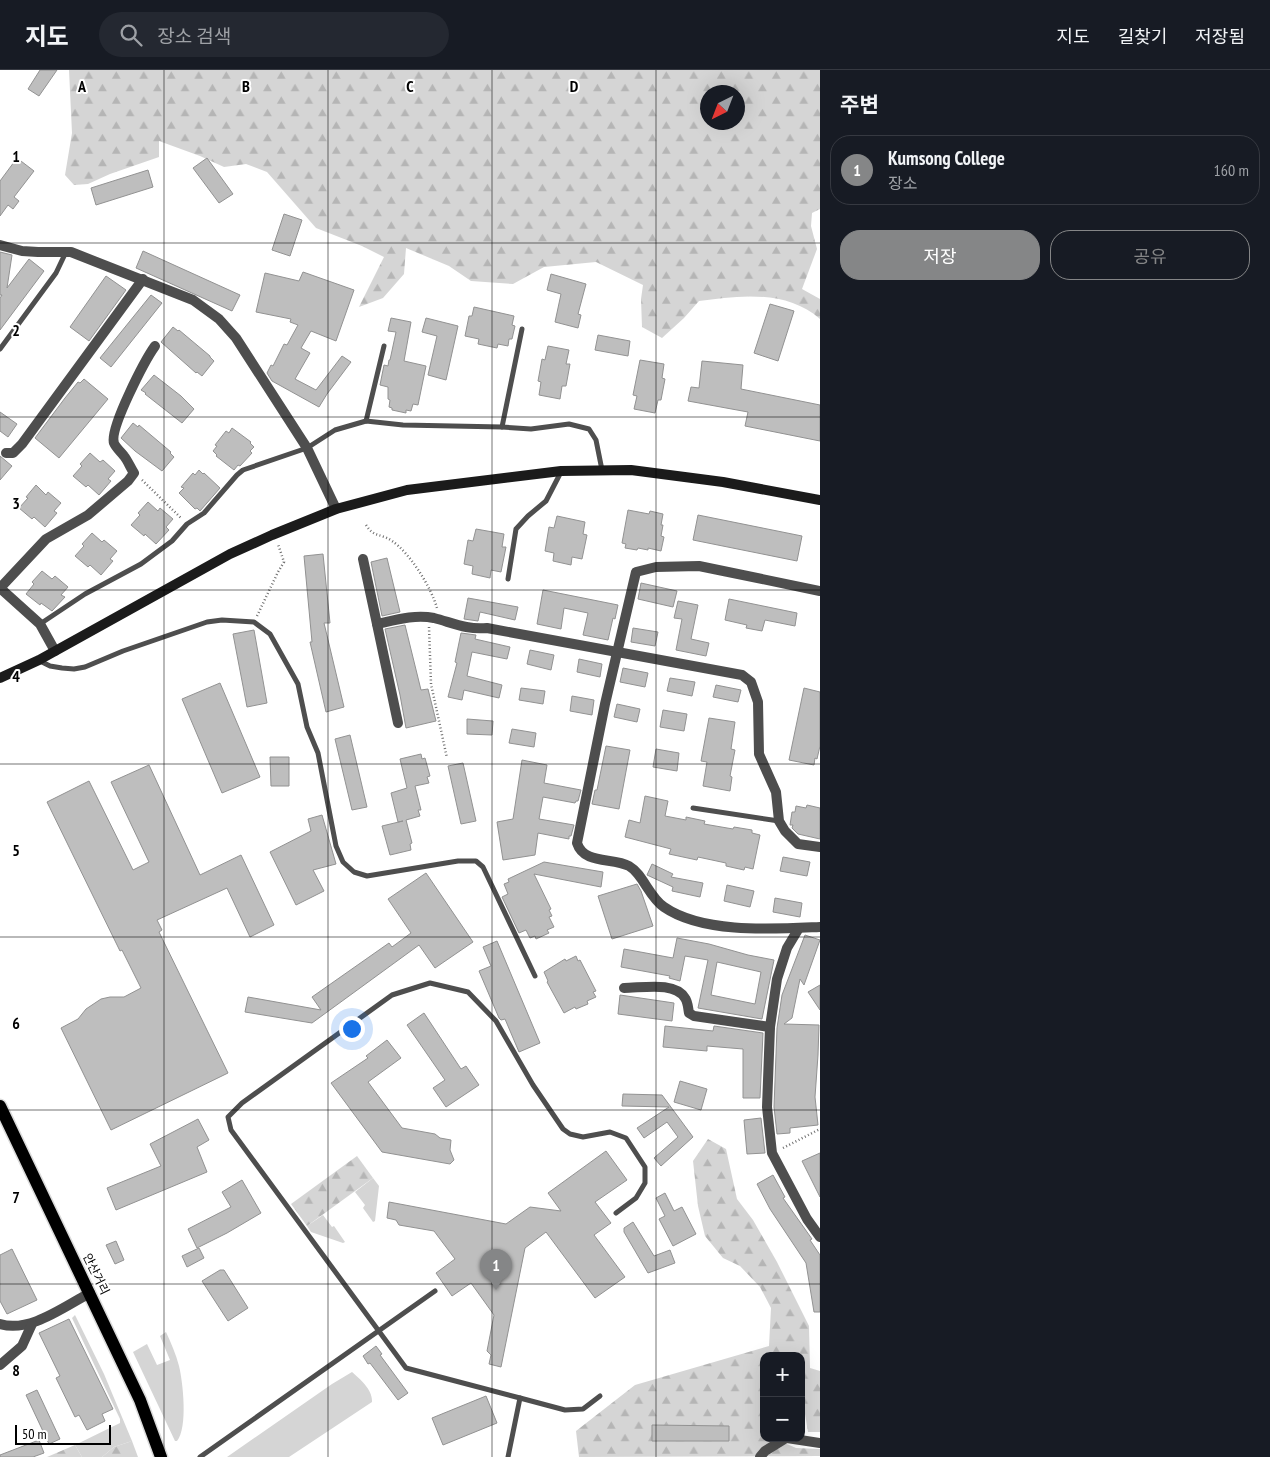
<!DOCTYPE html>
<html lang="ko">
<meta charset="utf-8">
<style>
:root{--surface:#171b24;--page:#242831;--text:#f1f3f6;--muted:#9ea1a6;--line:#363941;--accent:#858687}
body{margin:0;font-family:"PT Sans Narrow","Noto Sans KR",sans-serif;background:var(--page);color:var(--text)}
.controls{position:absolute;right:15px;bottom:15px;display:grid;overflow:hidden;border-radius:10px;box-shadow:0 5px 20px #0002}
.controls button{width:45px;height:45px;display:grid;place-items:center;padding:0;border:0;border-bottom:1px solid var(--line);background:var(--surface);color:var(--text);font:25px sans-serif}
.compass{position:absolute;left:700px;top:15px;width:45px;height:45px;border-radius:50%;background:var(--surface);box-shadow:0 5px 20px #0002;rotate:222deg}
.scale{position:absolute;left:15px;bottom:12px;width:96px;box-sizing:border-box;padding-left:5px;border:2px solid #000;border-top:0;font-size:14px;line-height:18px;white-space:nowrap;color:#000;-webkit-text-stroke:4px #fff;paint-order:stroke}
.you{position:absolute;left:351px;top:958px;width:18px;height:18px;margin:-12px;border:4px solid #fff;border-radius:50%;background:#1a73e8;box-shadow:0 0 0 8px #1a73e833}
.badge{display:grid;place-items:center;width:32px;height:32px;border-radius:50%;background:var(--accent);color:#fff;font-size:16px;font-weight:700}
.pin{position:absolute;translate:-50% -41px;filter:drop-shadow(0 1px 2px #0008)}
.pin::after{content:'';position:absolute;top:26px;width:18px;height:15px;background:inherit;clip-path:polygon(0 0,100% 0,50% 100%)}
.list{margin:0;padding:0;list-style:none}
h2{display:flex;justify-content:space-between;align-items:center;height:65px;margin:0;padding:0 20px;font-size:21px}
h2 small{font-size:16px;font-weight:400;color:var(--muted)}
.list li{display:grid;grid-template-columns:32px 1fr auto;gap:15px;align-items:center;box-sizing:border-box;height:70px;margin:0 10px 10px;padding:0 10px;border:1px solid var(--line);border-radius:20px}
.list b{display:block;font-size:19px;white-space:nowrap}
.list p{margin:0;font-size:16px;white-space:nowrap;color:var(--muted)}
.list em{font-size:16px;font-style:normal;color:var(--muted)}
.actions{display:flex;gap:10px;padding:15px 20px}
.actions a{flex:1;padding:11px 0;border:1px solid var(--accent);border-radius:20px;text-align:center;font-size:18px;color:var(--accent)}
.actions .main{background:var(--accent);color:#fff}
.icon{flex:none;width:28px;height:28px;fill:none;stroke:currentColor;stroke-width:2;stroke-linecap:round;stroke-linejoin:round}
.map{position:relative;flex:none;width:820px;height:1387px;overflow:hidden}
header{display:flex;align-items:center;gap:30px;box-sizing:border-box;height:70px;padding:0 25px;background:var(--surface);border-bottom:1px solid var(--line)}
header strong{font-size:24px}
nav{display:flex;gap:28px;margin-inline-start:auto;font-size:18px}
.search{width:350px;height:45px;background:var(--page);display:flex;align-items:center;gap:12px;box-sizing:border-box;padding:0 18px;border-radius:28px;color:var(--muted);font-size:19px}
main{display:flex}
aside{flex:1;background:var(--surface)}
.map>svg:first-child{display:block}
.grass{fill:#d5d5d5}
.forest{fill:url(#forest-firs);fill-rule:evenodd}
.building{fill:#bebebe;stroke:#929292;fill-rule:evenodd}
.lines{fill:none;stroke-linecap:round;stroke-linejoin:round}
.primary-casing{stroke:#dbdbdb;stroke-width:15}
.path{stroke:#707070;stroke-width:2.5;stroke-dasharray:1 2.5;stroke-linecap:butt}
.lane{stroke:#4e4e4e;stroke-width:5}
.street{stroke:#4e4e4e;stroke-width:10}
.secondary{stroke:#1b1b1b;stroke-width:10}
.primary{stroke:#000;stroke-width:12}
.grid{fill:none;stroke:#000;stroke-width:1;stroke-opacity:0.55}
.labels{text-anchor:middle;stroke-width:4;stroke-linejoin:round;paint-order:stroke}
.street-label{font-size:12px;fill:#000;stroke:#fff}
.grid-label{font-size:16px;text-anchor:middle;font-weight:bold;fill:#000;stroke:#fff;stroke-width:4;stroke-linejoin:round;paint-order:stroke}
</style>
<header>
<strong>지도</strong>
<div class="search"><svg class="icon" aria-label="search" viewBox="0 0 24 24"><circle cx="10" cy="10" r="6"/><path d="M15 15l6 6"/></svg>장소 검색</div>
<nav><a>지도</a><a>길찾기</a><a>저장됨</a></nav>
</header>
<main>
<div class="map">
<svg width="820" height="1387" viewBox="0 0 820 1387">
<defs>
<pattern id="forest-firs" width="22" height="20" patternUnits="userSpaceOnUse" patternTransform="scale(1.25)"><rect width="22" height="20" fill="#d5d5d5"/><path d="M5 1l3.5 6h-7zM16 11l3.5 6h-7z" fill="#b5b5b5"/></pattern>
</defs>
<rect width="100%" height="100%" fill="#fff"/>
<g class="grass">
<path d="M373,1108L379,1116L375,1151L373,1152L363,1138L365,1135L355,1122Z"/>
<path d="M323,1145L332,1157L334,1156L345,1172L343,1173L311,1162L307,1156Z"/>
<path d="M75,1245L104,1304L132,1371L114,1377L102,1387H82L75,1375L120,1353V1349L72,1248Z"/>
<path d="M166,1262C171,1273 176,1284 179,1296C183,1312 188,1358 177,1371H175L133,1282L147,1274L157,1295L170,1290L160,1266Z"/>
<path d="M352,1302C360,1309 373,1320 372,1332L289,1387H227L332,1314Z"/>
</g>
<g class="forest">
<path d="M69,0H820V139L812,143L811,156L817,179L802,219L820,229V249C787,220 740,225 699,231L684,248L662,268L642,257L641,229L643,215L596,192L544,197L513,214L471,211L449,196L406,178L404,204L383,228L359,237L384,187L362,176L316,158L267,102L246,94L224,97L200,86L159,71V87L110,104L88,114L74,115L65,105L72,63ZM708,22H738V52H708Z"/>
<path d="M708,1069L726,1079L737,1129L753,1150L777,1192L809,1256L810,1298L820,1301V1362H808L801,1320V1286H764V1368H778L780,1371L796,1378L820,1379V1386L579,1387L576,1361L635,1315L769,1276L771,1238L760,1217L740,1196L723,1188L705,1166L698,1136L693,1091Z"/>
<path d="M357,1086L373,1108L307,1156L291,1134Z"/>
<path d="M132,1371L138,1387H102L114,1377Z"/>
<path d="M75,1375L82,1387H47Z"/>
</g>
<g class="building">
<path d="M40,0H57L39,26L28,19Z"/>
<path d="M17,88L34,101L14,127L19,131L13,139L8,135L0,146V111Z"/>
<path d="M207,88L233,124L219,133L193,98Z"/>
<path d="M148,100L153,117L96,135L91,118Z"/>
<path d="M284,144L302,150L290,186L272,180Z"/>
<path d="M143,181L240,225L232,241L136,198Z"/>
<path d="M0,182L12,185L7,218L29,189L44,201L0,260V228L2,225H0Z"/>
<path d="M303,202L354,220L336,271L311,261L301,278L310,283L295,309L316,320L342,286L351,292L327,324L319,337L272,311L267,303L271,295L273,296L284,274L287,275L298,255L290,252L291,249L256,242L265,203L299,211Z"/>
<path d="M551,204L586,214L578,244L581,245L578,258L555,252L561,224L547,220Z"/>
<path d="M106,206L126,220L89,271L70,257Z"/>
<path d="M151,225L162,233L111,297L100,288Z"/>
<path d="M770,234L794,241L778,291L754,283Z"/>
<path d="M474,237L514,246L512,255L515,256L512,269H509L508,276L498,274L497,278L478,274L479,269L465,266L469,246H472Z"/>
<path d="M391,248L411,252L404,291L426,296L418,335L413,334L411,341L406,340V343L392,340V338L389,337L390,330L388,329V317L380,315L384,295L388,296L389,290H390L396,262L388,261Z"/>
<path d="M426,248L458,256L446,310L428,305L437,266L422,262Z"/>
<path d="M173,257L178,261L179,260L210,286V287L214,291L202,306L197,302L196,303L161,272Z"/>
<path d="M598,265L630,271L628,286L595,280Z"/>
<path d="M548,276L569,280L566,294H570L566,316H562L560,329L539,325L541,312L538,311L542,289L545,290Z"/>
<path d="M640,290L664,294L662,308L665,309L661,330H658L655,343L634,339L637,326L633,325Z"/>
<path d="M702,291L743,295L741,319L820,335V371L745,356L748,342L688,331L691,317L699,318Z"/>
<path d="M154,305L181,326L194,339L182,353L145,324L146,323L141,320Z"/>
<path d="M84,309L108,329L59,388L35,368L65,328L78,312L80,313Z"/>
<path d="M0,342L17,354L8,367L0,361Z"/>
<path d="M133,353L138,357L139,355L171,382L170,383L174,387L162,401L135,381L121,368Z"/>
<path d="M232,358L251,372L250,373L254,377L250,381L252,383L240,396L238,395L234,400L216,386L217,385L213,381L217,376L215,375L226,361L229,363Z"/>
<path d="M90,383L100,392L103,390L115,401L108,409L111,411L99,425L88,415L86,417L73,406L82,396L80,394Z"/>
<path d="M0,386L12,396L0,410Z"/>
<path d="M199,400L203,404L204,403L220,418L200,441L197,438L195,439L179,423L184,418L181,417L193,403L195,405Z"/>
<path d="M36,415L46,425L48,422L61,433L54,441L57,443L45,457L34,447L32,449L19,438L28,428L26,427Z"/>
<path d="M148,432L158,441L160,438L173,449L166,457L169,460L156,474L145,464L144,466L131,455L140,445L138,443Z"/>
<path d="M628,440L649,444L650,441L663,444L661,455H663L661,466L664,467L661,481L648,478V480L638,478L637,480L625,478L626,474L622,473Z"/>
<path d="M698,445L802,466L797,491L693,470Z"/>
<path d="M557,446L585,452L583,464L587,465L582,489L572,487L571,495L553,491L554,483L545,481L549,457L554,458Z"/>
<path d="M476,459L504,464L502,477H506L501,502L491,500L490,508L472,504L473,496L464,494L468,470L473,471Z"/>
<path d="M92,463L102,472L104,470L117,481L110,489L113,491L101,505L90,495L88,497L75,486L84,476L82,474Z"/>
<path d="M323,484L330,553H324L344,637L326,642L310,572H312L304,486Z"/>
<path d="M387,488L400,542L382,546L371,492Z"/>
<path d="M42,501L52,509L55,506L68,517L61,525L65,527L52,541L41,533L40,535L26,524L34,514L32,512Z"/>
<path d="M641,513L677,521L673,537L638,529Z"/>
<path d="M543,520L618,535L615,549L613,548L608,570L583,565L588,543L564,538L561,559L537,554Z"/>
<path d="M468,528L518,537L515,550L480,542L478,551L464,549Z"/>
<path d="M729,529L797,543L795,556L765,550L762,561L746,558L747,555L725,550Z"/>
<path d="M678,531L698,535L691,569L709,573L706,586L676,580L682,549L674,548Z"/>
<path d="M405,555L421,620L428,619L436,651L406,658L400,625L385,559Z"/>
<path d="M633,558L658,562L655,576L631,572Z"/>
<path d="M254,560L267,633L247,637L233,564Z"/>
<path d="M461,563L476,565L475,569L510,577L507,589L472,582L467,606L502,615L499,628L464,620L462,630L448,627L457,593L455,592Z"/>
<path d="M530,580L554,585L551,600L527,594Z"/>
<path d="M579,589L602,594L600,607L577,602Z"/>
<path d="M623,598L648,603L645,617L620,612Z"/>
<path d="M670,608L695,612L692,626L667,621Z"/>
<path d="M220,613L260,707L222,723L182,629Z"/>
<path d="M716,615L741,620L738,632L713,627Z"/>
<path d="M521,618L545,621L543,634L519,630Z"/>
<path d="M804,618L820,622V676L817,689L815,688L814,695L789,690Z"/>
<path d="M572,626L594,630L592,645L570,641Z"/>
<path d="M617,634L640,639L637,652L614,647Z"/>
<path d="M663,640L687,644L684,661L660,657Z"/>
<path d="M709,648L735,652L731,679L735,680L730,706L732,707L730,721L703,716L707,692L701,691Z"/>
<path d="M467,649L493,651L492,665L467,664Z"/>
<path d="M512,659L536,663L534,677L509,673Z"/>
<path d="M350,665L367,737L352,740L335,669Z"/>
<path d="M606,676L630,680L619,739L592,734L595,720H597Z"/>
<path d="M656,679L679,683L677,701L653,697Z"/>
<path d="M421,684L422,689L425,688L430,706L427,707L429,713L415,716L421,740H418L420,746L406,750L412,773L410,774L411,780L390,785L382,756L403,751L398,752L391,723L407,718L400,689Z"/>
<path d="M270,687H289V716H271Z"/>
<path d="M522,690L547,695L544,713L581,720L578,731H576L575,733L543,727L539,749L574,755L571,766H569V769L538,763L535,785L503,790L497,752L513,749Z"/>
<path d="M463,693L476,751L461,754L448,696Z"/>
<path d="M149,695L200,805L241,785L274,855L250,867L227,818L157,850L162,860L159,862L228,1003L111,1060L61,958L78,949L86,939L101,929L110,927H124L141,918L122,880L120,881L47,732L89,711L133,800L149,792L111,712Z"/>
<path d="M645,726L668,731L665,746L686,750V747L705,751L704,754L733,759L734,757L752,760V763L760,765L753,799L745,797L744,800L726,796V793L698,787L697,790L669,784L671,779L625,767L629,750L640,753Z"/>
<path d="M807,735L820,738V769L798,764L792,758L793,755H790L792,742H795L796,736L806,738Z"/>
<path d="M322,745L336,794L313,800L324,821L296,835L270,782L311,761L308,749Z"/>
<path d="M783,787L810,792L807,806L780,801Z"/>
<path d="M544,792L603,802L601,817L534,804L551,839L549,840L552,846L549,847L554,857L547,860L549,863L536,869L535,866L530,868L526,860L519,863L502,827L508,824L504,814L509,812L508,809Z"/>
<path d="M652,794L673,804L671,807L703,813L700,827L672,821L673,817L647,805Z"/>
<path d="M426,803L473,872L435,898L419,875L312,953L245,942L248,927L321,940L312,927L389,873L392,877L411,863L388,829Z"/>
<path d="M637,814L641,821L653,856L612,869L598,826Z"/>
<path d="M727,815L754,821L750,837L724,831Z"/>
<path d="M775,828L802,833L800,847L773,842Z"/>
<path d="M805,865L820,870L804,915L800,909L792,948L784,954L819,955L818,985L815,1027L818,1055L790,1058V1063L777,1064L774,1037L777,958L782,925Z"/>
<path d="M677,868L709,874L748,885L774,890L762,949L698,938L708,890L685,886L680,911L669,908L670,906L621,897L624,879L673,888ZM717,892L761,902L755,934L711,925Z"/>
<path d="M497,871L540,973L519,982L505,949L501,950L499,948L479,901L491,896L483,877Z"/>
<path d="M576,886L578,891L580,890L596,921L593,922L596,927L587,931L588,934L576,939L575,937L564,943L547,912L548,911L544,902L565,889L566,891Z"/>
<path d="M820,915V940L808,922Z"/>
<path d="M620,925L674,933L672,951L618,944Z"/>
<path d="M424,943L461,999L466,996L479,1015L446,1037L433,1018L445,1010L407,955Z"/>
<path d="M665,956L713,961L714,956L763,963L760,1028H743V979L707,976V981L663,977Z"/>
<path d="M387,970L401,988L368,1012L402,1058L435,1064L440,1068L451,1070L450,1080L454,1090L450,1094L382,1082L331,1013L368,988L366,986Z"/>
<path d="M680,1011L707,1019L701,1040L674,1032Z"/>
<path d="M623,1024L662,1025L693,1067L661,1096L654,1088L678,1067L667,1052L644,1068L637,1058L669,1037L622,1036Z"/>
<path d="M761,1048L765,1083L747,1084L744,1050Z"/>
<path d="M198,1049L209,1070L197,1077L207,1102L116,1140L107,1118L161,1096L150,1074Z"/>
<path d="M606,1081L627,1110L595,1132L611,1153L594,1165L625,1207L595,1228L546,1162L525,1178L501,1297L489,1294L491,1285L487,1281L494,1245L471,1213L452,1226L436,1203L455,1189L434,1161L399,1155L396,1150L387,1148L389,1132L506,1154L530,1137L561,1141L548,1123Z"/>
<path d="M820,1083V1127L802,1091Z"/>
<path d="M773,1105L785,1127L783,1128L812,1169L810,1170L820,1185V1242H814L806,1193L770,1139L757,1114Z"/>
<path d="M242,1110L261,1143L227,1163L197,1178L188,1159L231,1137L222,1122Z"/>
<path d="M665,1123L674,1141L682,1137L696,1164L673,1176L659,1149L665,1146L656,1128Z"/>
<path d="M633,1152L654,1186L670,1180L675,1193L648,1203L624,1162V1158Z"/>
<path d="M116,1171L124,1190L115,1194L106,1175Z"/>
<path d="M199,1178L204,1188L187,1197L182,1186Z"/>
<path d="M12,1179L37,1230L7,1244L0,1231V1185Z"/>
<path d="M220,1200H224L248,1238L228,1251L202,1211Z"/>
<path d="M69,1249L113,1339L102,1344L105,1351L87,1360L79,1345L75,1347L56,1308L60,1306L39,1263Z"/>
<path d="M376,1276L382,1284L380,1285L408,1323L398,1330L370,1293L368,1294L363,1286Z"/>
<path d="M37,1320L60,1369L49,1374L26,1325Z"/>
<path d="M486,1326L497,1353L443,1375L432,1348Z"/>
<path d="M652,1355L729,1356V1371H652Z"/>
<path d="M39,1370L44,1383L33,1387H0V1385Z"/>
</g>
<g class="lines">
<g class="primary-casing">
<path id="primary" d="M0,1036L140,1330L161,1387"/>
</g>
<g class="path">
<path d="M142,410L181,448"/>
<path d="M366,455C374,468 381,463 392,471C410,483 431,517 437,538"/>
<path d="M257,546L278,502L284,492L278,474"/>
<path d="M429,557L431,614L447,688"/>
<path d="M783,1078L820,1059"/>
</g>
<g class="lane">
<path d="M0,279L56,203L66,182"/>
<path d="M366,351L384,276"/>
<path d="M502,357L522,259"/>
<path d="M508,509L516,459L528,446L546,431L561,402"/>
<path d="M40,554L85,524L141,494L172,471L187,454L204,443L237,405L243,400L307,378L335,360L366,351L403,355L502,357L531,359L569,354L589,359L596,370L602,400"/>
<path d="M40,591L50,596L62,598L74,599L85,597L123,581L207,552L222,550L254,552L270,564L298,614L307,657L318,683L336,776L343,792L354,802L367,806L458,791H476L483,797L535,906"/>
<path d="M693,738L779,751"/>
<path d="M520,1328L565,1340L583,1339L600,1326"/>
<path d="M200,1387L435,1221"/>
<path d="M508,1387L520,1328L406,1298L231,1060L228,1047L242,1033L392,925L430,913L468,922L496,951L533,1015L563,1059L570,1064L583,1067L610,1062L626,1068L645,1097V1113L636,1128L616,1143"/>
</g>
<g class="street">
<path d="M0,175L22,181L38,182H71L193,230L219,249L236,268L307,378L336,439"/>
<path d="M6,383H13L22,374L143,209"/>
<path d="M363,489L377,554C395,550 415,544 434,548C453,553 467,560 487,558L742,605L751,612L758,632L759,684L776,722L779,751L785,761L798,774L820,777"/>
<path d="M0,518L46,469L88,445L128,411L134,403C130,397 128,391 124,386C121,382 116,378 114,373C109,359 145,290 155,276"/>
<path d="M0,518L40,554L55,581"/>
<path d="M820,521L699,496L656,497L636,502L605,634L577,773C584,795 613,787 629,796C643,804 649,827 664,837C703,864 774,859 820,857"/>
<path d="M377,554L398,653"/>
<path d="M799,858L787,878L777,909L770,957L767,1037L772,1083L807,1149L820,1167"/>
<path d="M624,918C642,918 675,911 685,928C688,932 688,938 689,943L694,946L770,957"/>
<path d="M0,1254C30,1263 63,1237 90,1223"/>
<path d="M0,1295L22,1276L32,1254"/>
<path d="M787,1368L820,1373"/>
<path d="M760,1387L765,1381L786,1368"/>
</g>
<path class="secondary" d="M0,608L39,590L230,484L272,465L336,439L407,420L561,401L631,400L723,412L820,430"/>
<use href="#primary" class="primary"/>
</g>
<path class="grid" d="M164,0V1387M328,0V1387M492,0V1387M656,0V1387M0,173H820M0,347H820M0,520H820M0,694H820M0,867H820M0,1040H820M0,1214H820"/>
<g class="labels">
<g class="street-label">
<text transform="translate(96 1204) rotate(64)" y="4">안산거리</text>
</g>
</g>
<g class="grid-label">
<text x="82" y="22">A</text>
<text x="246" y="22">B</text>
<text x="410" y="22">C</text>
<text x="574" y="22">D</text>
<text x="16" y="92">1</text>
<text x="16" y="266">2</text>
<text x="16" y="439">3</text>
<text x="16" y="612">4</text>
<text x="16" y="786">5</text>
<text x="16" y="959">6</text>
<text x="16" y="1133">7</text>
<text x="16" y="1306">8</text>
</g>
</svg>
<div class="controls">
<button>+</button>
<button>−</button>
</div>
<svg class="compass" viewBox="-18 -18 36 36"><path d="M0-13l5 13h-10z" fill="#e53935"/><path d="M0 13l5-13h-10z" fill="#9ea1a6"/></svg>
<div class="scale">50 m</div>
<div class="you"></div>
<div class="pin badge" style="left:496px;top:1220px">1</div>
</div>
<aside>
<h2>주변<small></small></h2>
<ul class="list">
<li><span class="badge">1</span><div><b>Kumsong College</b><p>장소</p></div><em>160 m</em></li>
</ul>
<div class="actions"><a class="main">저장</a><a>공유</a></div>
</aside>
</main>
